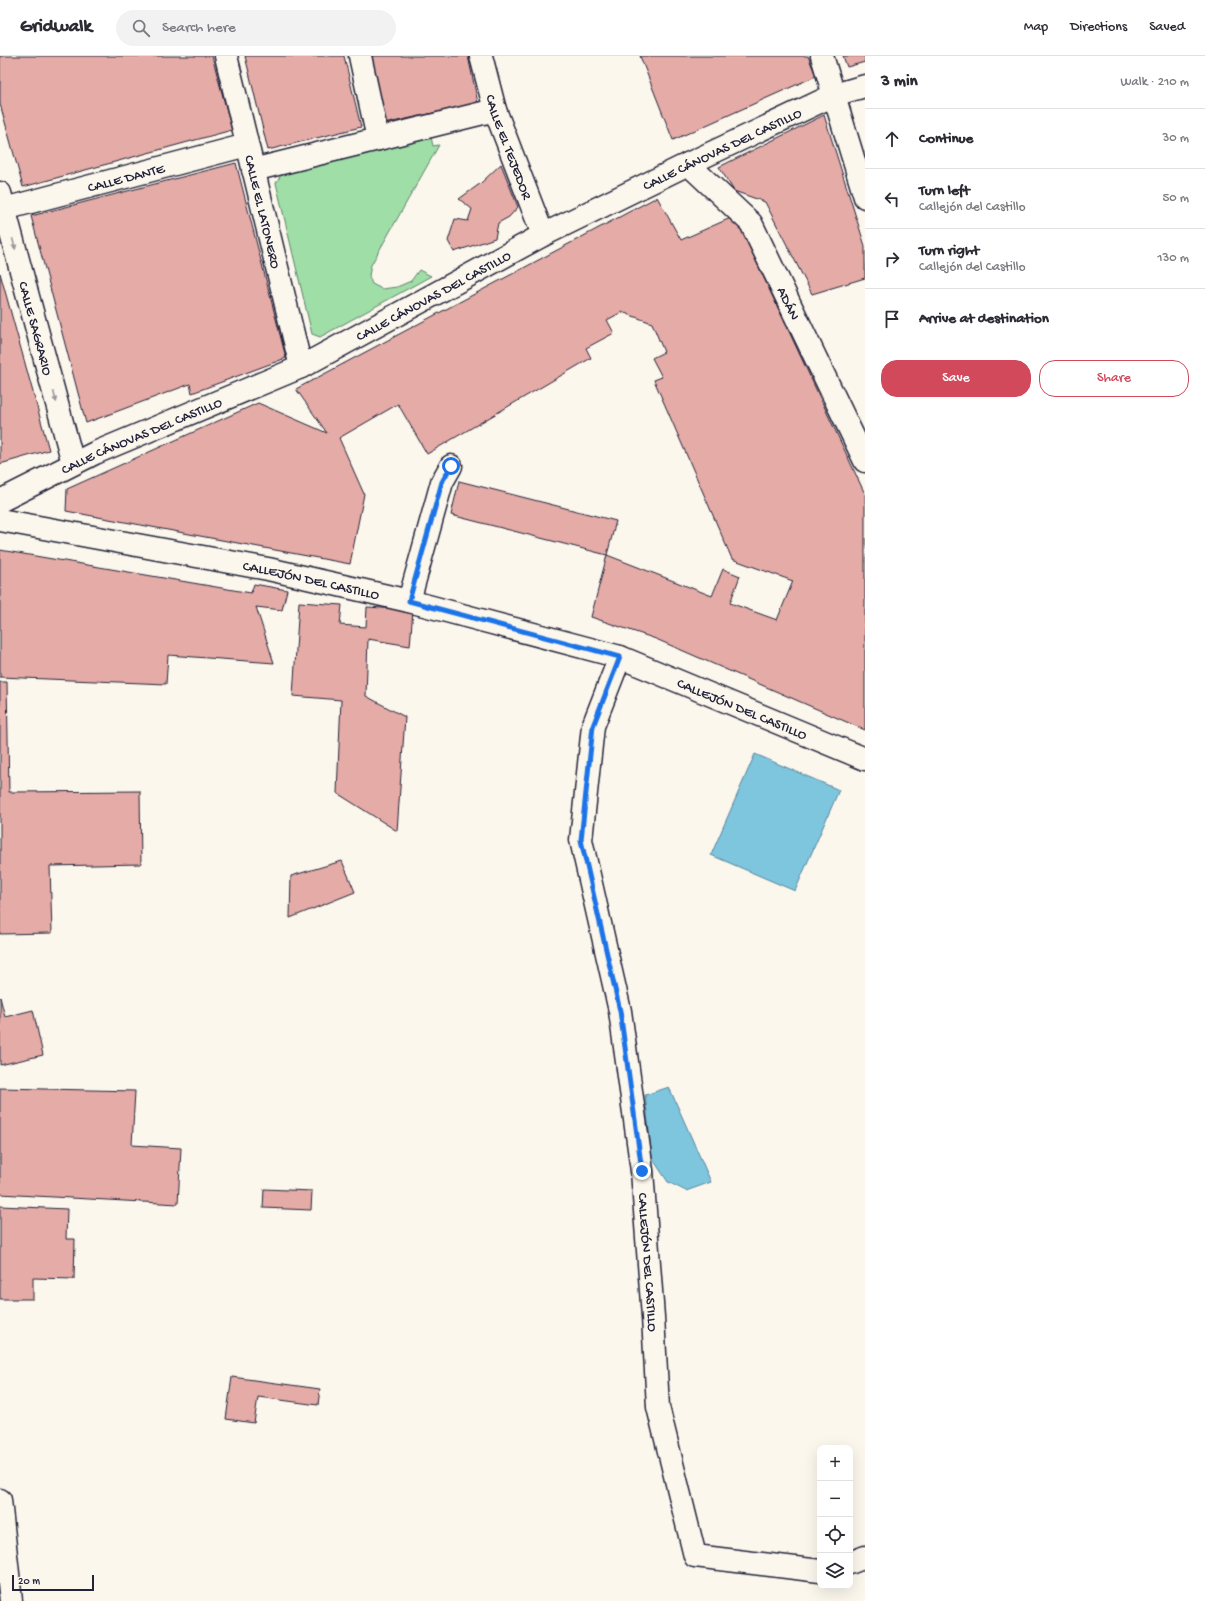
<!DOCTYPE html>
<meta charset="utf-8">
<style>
:root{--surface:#fff;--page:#f2f2f3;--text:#2b2b33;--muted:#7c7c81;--line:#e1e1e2;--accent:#d1495b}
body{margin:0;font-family:"Gochi Hand",sans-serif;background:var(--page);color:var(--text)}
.controls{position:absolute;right:12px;bottom:12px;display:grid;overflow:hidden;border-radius:8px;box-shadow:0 4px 16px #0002}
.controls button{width:36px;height:36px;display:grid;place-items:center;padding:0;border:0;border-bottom:1px solid var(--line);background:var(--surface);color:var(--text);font:20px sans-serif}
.scale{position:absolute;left:12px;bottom:10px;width:82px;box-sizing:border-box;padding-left:4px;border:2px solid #22223b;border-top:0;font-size:11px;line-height:14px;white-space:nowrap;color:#22223b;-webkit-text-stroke:3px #fbf7ec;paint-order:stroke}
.stop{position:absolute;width:12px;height:12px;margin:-9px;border:3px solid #1a73e8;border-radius:50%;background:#fff}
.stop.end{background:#1a73e8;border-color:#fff;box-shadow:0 1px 4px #0008}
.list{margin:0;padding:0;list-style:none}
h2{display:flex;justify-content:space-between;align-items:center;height:52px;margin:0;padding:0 16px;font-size:17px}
h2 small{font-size:13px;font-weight:400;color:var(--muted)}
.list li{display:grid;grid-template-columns:26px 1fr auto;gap:12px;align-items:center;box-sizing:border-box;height:60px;padding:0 16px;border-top:1px solid var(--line)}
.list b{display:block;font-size:15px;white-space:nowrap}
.list p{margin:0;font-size:13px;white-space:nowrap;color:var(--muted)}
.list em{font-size:13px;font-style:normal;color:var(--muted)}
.actions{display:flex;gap:8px;padding:12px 16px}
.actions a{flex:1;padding:9px 0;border:1px solid var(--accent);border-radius:16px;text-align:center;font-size:14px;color:var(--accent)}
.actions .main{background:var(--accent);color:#fff}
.icon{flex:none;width:22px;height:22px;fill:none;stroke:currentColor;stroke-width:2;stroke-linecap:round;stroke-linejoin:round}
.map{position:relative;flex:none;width:865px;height:1545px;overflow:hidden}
header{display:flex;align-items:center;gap:24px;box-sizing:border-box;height:56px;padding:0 20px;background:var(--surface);border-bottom:1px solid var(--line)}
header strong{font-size:19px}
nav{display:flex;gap:22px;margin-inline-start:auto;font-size:14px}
.search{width:280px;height:36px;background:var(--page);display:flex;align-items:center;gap:10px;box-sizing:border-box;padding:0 14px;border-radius:22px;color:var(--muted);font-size:15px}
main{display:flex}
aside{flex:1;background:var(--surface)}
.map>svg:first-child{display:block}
.green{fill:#9fdea6;stroke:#608070}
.water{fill:#7ec5de;stroke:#59849d}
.building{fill:#e5aba6;stroke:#22223b}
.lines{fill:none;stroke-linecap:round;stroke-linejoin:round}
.minor-casing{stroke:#22223b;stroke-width:25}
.minor{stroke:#fbf7ec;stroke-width:22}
.oneway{fill:#99979c}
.route{stroke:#1a73e8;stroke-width:5}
.labels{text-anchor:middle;stroke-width:3;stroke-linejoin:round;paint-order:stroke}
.street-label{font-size:14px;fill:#22223b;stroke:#fbf7ec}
</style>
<header>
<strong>Gridwalk</strong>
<div class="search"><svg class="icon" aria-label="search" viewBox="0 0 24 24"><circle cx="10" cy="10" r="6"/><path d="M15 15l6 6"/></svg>Search here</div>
<nav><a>Map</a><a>Directions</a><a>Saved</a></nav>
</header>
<main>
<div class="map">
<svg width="865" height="1545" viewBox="0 0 865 1545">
<rect width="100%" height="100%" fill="#fbf7ec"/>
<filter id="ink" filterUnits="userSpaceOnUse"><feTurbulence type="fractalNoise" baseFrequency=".025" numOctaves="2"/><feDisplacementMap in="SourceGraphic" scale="8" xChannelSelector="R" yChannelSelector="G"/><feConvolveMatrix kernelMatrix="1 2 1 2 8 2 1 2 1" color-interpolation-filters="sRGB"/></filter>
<g filter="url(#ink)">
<path class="green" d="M431,81L433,90L439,89L371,209L369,220L372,228L382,233L397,231L411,225L419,214L431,220L320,281L312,278L276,127L283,116Z"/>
<g class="water">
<path d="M755,698L839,734L795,835L711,799Z"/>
<path d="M669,1031L711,1126L686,1135L668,1126L652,1102L645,1039Z"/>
</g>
<g class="building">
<path d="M0,0H212L232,74L23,131L0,48Z"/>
<path d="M245,0H344L361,71L268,94Z"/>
<path d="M369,0H468L478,47L384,68Z"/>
<path d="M640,0H808L816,20L673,84Z"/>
<path d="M843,0H865V6L847,11Z"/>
<path d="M824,59L865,190V222L812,238L765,146L734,135L719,111Z"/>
<path d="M236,107L286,302L192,337L190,328L86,367L31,160Z"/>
<path d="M501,108L518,151L509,161L498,167L495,182L454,196L448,185L455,163L468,165L472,153L459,143L481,127Z"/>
<path d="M657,141L681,184L735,160L865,438V674L656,583L591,561L607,499L712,540L723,513L740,520L730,547L777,564L793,525L732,503L654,324L662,321L652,302L664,296L652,267L622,256L607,264L614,277L586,292L591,302L427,398L398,348L339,382L364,438L350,508L66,455L67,433L258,347L327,377L296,333Z"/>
<path d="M0,217L49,394L0,408Z"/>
<path d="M459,425L616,465L607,499L451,459Z"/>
<path d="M0,494L251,537L254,528L287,534L282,554L256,551L274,607L168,599L166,628L0,621Z"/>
<path d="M299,546L342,549L340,569L366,571L367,551L413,554L410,590L368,583L366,640L405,661L397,775L337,737L341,644L293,640Z"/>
<path d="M0,626H7L9,736L140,735L141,808L50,810L52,877L0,878Z"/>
<path d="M342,805L355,836L290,862L291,820Z"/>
<path d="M0,941L5,961L33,954L43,999L0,1009Z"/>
<path d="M0,1032L135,1035L132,1089L181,1092L178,1148L0,1138Z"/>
<path d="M264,1133L312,1135L311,1154L263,1152Z"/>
<path d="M0,1150L67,1153L66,1183H75L74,1223L33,1222V1243H0Z"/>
<path d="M232,1321L320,1333L318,1349L258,1341L254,1367L226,1363Z"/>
</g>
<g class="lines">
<g class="minor-casing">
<g id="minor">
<path id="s1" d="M226,0L301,311"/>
<path d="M360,0L378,83"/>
<path id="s2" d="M481,0L495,54L543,179"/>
<path d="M822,0L865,141"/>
<path id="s3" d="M688,108L751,167L865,405"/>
<path d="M253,114L495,54"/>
<path id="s4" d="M0,137L73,407"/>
<path id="s5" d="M4,153L247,89"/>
<path id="s6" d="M0,445L95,397L301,311L543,179L688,108L834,39L865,30"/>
<path id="s7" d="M0,464L268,513L409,545L620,601L865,703"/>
<path d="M409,545L442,426L451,410"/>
<path id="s8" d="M620,601L593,670L581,784L620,955L642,1115L653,1261L658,1351L695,1500L820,1515"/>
<path d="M0,1444L11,1545"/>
<path d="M850,1507L865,1501"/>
</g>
</g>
<use href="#minor" class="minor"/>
</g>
<defs><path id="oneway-solid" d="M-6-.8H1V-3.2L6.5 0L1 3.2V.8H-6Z"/></defs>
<g class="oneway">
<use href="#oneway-solid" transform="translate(14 188) rotate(75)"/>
<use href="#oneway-solid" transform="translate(55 341) rotate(75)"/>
</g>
</g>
<g class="lines" filter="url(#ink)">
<path class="route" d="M451,410L442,426L409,545L620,601L593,670L581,784L620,955L642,1115"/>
</g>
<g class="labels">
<g class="street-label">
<text dy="5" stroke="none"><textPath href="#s2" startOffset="95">CALLE EL TEJEDOR</textPath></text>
<text dy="5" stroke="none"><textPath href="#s6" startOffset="804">CALLE CÁNOVAS DEL CASTILLO</textPath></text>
<text dy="5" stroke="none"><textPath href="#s5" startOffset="126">CALLE DANTE</textPath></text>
<text dy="5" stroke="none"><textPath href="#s1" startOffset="160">CALLE EL LATONERO</textPath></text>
<text dy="5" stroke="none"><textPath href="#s6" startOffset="480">CALLE CÁNOVAS DEL CASTILLO</textPath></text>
<text dy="5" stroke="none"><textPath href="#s3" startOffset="175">ADÁN</textPath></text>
<text dy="5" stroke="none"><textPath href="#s4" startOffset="140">CALLE SAGRARIO</textPath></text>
<text dy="5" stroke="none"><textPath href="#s6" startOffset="156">CALLE CÁNOVAS DEL CASTILLO</textPath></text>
<text dy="5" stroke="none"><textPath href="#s7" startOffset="317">CALLEJÓN DEL CASTILLO</textPath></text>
<text dy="5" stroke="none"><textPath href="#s7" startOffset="768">CALLEJÓN DEL CASTILLO</textPath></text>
<text dy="5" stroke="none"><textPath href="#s8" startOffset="617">CALLEJÓN DEL CASTILLO</textPath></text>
</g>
</g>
</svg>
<div class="controls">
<button>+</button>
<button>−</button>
<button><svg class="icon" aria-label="locate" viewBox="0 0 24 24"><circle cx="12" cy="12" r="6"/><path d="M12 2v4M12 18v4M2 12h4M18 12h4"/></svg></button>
<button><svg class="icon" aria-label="layers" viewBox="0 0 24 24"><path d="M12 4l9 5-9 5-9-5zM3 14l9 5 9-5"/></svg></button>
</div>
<div class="scale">20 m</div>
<div class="stop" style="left:451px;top:410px"></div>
<div class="stop end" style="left:642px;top:1115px"></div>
</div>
<aside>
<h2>3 min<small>Walk · 210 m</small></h2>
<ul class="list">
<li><svg class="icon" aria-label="ahead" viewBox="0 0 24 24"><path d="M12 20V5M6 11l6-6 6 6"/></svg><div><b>Continue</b></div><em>30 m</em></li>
<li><svg class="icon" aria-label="left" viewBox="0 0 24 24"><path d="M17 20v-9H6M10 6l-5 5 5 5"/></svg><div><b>Turn left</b><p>Callejón del Castillo</p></div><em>50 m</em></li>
<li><svg class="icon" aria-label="right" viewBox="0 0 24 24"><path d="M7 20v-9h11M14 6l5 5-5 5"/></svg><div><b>Turn right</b><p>Callejón del Castillo</p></div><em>130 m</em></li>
<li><svg class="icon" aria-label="arrive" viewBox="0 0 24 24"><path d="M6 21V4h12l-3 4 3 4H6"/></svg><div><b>Arrive at destination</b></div></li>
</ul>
<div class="actions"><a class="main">Save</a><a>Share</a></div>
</aside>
</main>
